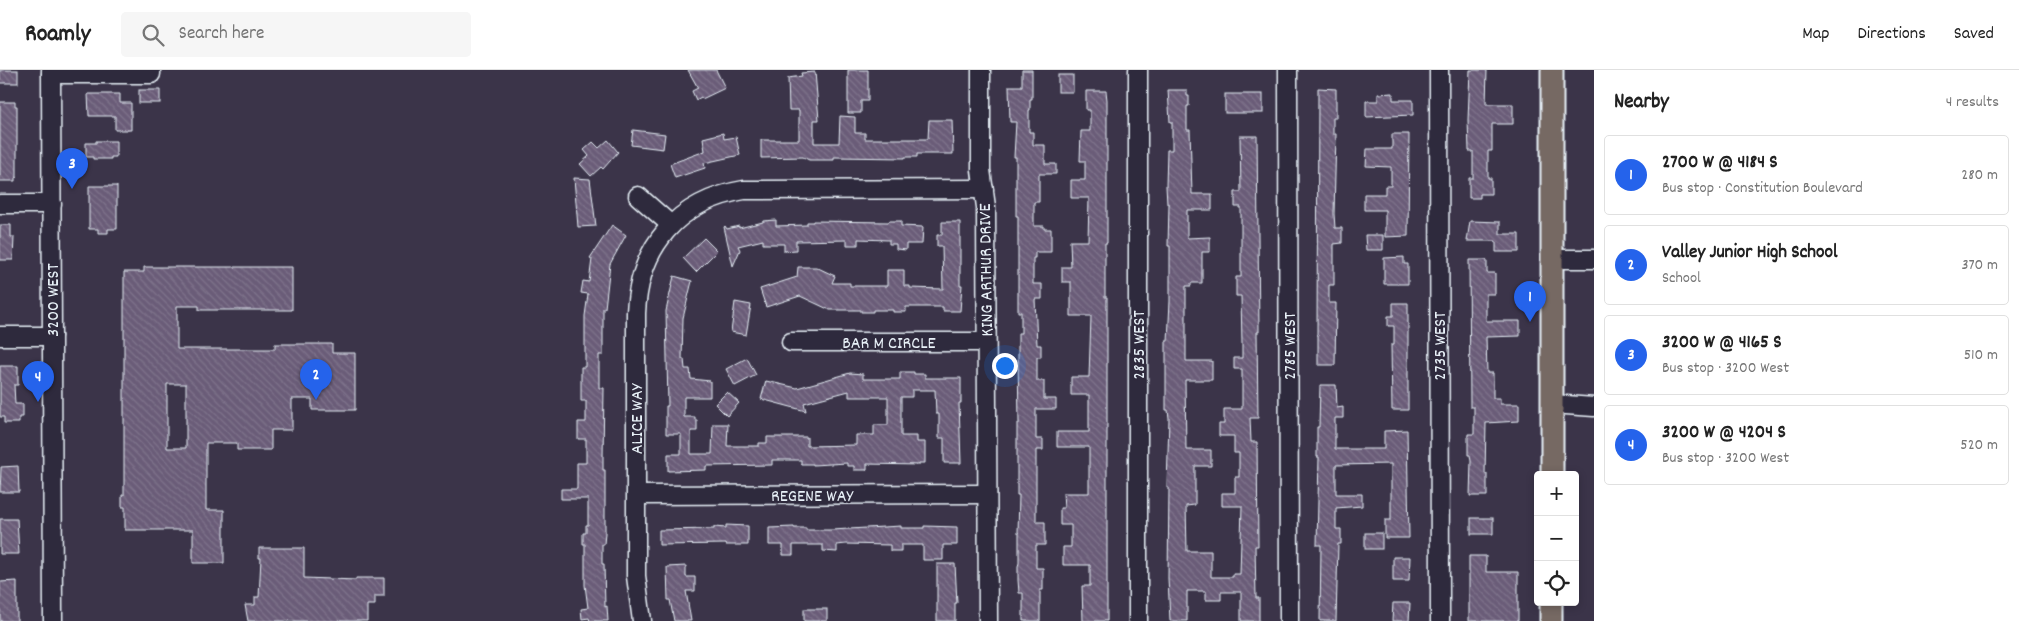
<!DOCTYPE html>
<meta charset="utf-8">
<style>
:root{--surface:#fff;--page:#f6f6f6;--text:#222;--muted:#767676;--line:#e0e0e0;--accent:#2563eb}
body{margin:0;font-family:Dekko,sans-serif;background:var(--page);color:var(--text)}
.controls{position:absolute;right:15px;bottom:15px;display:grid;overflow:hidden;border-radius:5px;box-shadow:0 2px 8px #0003}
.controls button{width:45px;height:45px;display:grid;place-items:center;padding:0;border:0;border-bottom:1px solid var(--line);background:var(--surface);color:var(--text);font:25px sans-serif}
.you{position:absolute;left:1004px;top:295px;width:18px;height:18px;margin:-12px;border:4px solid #fff;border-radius:50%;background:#1a73e8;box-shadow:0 0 0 8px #1a73e833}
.badge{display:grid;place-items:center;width:32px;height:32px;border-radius:50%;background:var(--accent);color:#fff;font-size:16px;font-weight:700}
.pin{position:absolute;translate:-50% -41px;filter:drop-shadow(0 1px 2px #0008)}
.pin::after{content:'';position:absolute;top:26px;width:18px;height:15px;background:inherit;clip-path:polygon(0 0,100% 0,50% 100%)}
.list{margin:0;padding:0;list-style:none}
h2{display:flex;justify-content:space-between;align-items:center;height:65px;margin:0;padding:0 20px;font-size:21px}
h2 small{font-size:16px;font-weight:400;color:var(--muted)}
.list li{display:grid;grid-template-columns:32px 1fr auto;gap:15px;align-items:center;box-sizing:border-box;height:80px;margin:0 10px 10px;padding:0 10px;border:1px solid var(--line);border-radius:5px}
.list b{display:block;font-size:19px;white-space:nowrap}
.list p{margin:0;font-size:16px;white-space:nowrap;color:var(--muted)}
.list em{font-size:16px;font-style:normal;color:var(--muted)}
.icon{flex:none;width:28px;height:28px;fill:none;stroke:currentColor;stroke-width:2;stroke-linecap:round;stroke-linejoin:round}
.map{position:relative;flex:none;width:1594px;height:551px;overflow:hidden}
header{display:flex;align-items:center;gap:30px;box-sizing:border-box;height:70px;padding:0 25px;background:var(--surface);border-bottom:1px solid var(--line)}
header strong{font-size:24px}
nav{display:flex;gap:28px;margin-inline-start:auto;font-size:18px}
.search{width:350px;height:45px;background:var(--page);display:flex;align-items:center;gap:12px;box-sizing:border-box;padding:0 18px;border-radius:5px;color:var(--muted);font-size:19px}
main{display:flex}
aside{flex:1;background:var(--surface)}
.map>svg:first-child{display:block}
.building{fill:url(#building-back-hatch);stroke:#e8f1f8;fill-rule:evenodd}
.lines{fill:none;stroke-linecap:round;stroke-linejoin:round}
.minor-casing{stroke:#e8f1f8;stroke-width:21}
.major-casing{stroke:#e8f1f8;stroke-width:25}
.minor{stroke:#2f2a3d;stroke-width:18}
.major{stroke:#766964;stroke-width:21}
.labels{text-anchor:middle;stroke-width:4;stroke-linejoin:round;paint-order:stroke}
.street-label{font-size:18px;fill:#e8f1f8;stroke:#2f2a3d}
</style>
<header>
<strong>Roamly</strong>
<div class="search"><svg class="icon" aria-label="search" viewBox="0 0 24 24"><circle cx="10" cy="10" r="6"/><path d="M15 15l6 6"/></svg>Search here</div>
<nav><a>Map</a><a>Directions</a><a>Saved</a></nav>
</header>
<main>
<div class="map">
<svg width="1594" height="551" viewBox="0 0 1594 551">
<defs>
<pattern id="building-back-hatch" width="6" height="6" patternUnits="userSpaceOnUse" patternTransform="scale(1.25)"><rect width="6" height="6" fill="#6a5c78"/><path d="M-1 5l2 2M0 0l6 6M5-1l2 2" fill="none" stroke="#7f748c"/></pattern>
</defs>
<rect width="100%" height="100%" fill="#3b3449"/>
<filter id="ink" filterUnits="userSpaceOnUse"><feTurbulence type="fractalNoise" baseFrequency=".02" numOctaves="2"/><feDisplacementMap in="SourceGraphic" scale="10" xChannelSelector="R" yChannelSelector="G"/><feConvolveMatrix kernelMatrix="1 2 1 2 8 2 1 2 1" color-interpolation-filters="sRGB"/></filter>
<g filter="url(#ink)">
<g class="building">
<rect x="0" y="0" width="18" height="13"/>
<path d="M688,0H716L725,18L702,29L701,27L696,30L692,21L698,18Z"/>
<path d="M848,0H868V31H861V43H848Z"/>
<path d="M1022,0H1032V29H1030V40H1029V62H1033V75H1045V94H1056V104H1039V132H1034V156H1044V159H1051V182H1035V188H1033V214H1042V229H1035L1037,275H1041V287H1037V311H1044V329H1056V339H1036V369H1043V380H1036V452H1045V475H1036V498H1043V520H1040V551H1023V523H1019L1018,510V496L1019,493V463H1018L1019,425H1017V354H1019L1018,286V263H1021V242H1018V146H1016V87H1014L1016,52H1010L1009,16H1022Z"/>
<path d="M1470,0H1487L1486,34H1513V54H1492V81H1488V108H1491V124H1480V128H1469V108H1473V81H1469L1468,50Z"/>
<path d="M815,2L819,50H814V73H839L840,46L855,47V63H865V69H928L929,50H952L953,84H917V87H905V88L834,87V90H809L803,87L761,88V70H799V40H789L788,8L802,6L801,3Z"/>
<rect x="1058" y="5" width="15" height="17"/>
<path d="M1318,18L1336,19V48H1333V64H1336L1334,144L1335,158H1342V173L1334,174V215H1329V233H1336L1335,295H1318V265H1317Z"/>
<rect x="139" y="20" width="21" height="13"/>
<path d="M1168,20H1187V26H1189V36H1187V60H1190L1192,124H1212V140H1187V168L1210,167V182H1202V213H1191V216H1186V291H1212V310H1185L1186,380H1211V396H1195V435L1186,436L1187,481H1211V507H1233V504H1240L1242,436H1222V423H1235V407H1239V383H1234V366H1219V354H1224V339H1242V299H1234V288H1242V274L1241,226H1236V207H1241V137H1235V122H1241L1240,66H1257L1259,262H1257L1258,348H1250L1251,372H1257L1258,476H1255L1256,528H1259V551H1241V522H1221V530H1206V521H1187V551H1170L1168,508L1169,418H1167L1169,348L1168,340H1166V271H1168L1170,231V176H1168L1169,134H1167L1166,116L1167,80H1172V52H1170Z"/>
<path d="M1086,21H1106L1107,30V173H1105V227H1107V551H1083L1082,516H1090V495H1063V477H1071V455H1060V438H1064L1063,423H1089V377H1057V362H1089V325H1071V307H1089L1091,246H1071V212H1062V197H1071L1070,171H1088L1089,128H1071V110H1085V91H1080L1081,61H1090V40H1086Z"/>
<path d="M1393,23V30H1413V45L1366,47V31H1378V24Z"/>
<path d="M88,24H120V33H131V60H115V46H89Z"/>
<rect x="1225" y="24" width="38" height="19"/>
<path d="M0,32H15V36H17V108H15V111H0Z"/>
<path d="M633,60L665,64L663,79L631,75Z"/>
<path d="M723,63L724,69L736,67L740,85L704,93L705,98L675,108L670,94L705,81L703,68Z"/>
<path d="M1392,64H1409L1408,166L1385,167V140H1364V124H1385V116H1391V97L1366,96L1367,79H1392Z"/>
<path d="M608,70L618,82L603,99L601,97L591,106L580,94L589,86L584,80L593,72L599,78Z"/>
<path d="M96,71H116V87H111V89H93V87H86V73H96Z"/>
<path d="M574,108L590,109L596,156L578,157Z"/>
<path d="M89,116H117V159H108V163H98V159H89Z"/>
<path d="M776,150V156L807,155V152H813V151L889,152V151H901V156L923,157L922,174H906V180L896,179V174H889V170L858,169V175H847V170L796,171V180L784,181V174H763V170L738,176L740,180L733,196L724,157L725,156L727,159L739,156V158L763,152V151Z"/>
<path d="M1470,151L1500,152V164H1519V182H1496V171H1467Z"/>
<path d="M942,152H960V215H962L960,241H943V237H906V242H893V240H873V242H861V240H830L800,226L766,237L760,219L797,207L798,197H816L835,206L832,213H850V216H887V200H904V216H910V218L943,219L942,176H937V165H942Z"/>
<path d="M0,155H11V167H14L13,190H0Z"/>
<path d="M612,155L626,165L610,194L605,238H603V285H599V318H604L603,388V400H605V463L604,474H602V494H604L605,537L607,536L608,551H590L589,548L582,549L581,539L588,538L585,515V474H583V463H586V455H588V429H561V419H577V393H586V369H578V352H586V331H581V297H585V246L588,224L581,223L583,211L589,212L592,189L590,188Z"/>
<path d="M1365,165H1383V180H1366Z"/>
<path d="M704,168L717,181L696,202L683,188Z"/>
<path d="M1404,187V194H1408V214H1384V188Z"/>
<path d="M1469,190H1487V203H1495V224H1486V251H1520V266L1486,267L1487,303H1493V328H1500V334H1519V351L1486,353L1485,404H1487V426H1470L1471,391L1470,385H1468V364H1474V337H1470Z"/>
<path d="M144,197H292V240H199V236H177V279H275V274H332V283H355V340H312V329H292V360H271V380H237V373H206V440H224V493H193V460H125V437H122V425H124V202H144ZM167,314H186V378H167Z"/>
<path d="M674,206L692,211L683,248L682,289H684L685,299H690L691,309L710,311V327H684V347H695V350H697V361H691V384H712L713,354H728L727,376H759V373H767V367H807V376L856,375V365H874V355H888V327H849V321L804,333L806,341L761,329L766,311L797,318L850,303L863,304V309H900V302H914V304H925V308H961V333H959L961,393H944V368H939V344H936L935,320H912V327H901V366H917V372H925V393H919V395L867,394V400H854V396H847V393L813,395V394H801V390H772V395L706,396V400L668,401V384H681V364H666V336H668L666,241Z"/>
<path d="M735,232L751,235L746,265L731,262Z"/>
<path d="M1393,233H1408V340H1392L1391,275H1394V256H1388V246H1393Z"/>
<path d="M747,288L756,305L735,316L726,299Z"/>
<path d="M0,296H18V315H14L15,334H23V347H19V353H4V347H0Z"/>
<path d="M1320,315H1336L1337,338L1343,337V348H1335V379H1384V361L1407,360L1409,468H1385V450H1391V394L1336,395V424H1362V436L1336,438V459H1341V474H1338L1336,551H1320L1321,475H1317L1319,387H1317V357H1319Z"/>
<path d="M727,322L739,333L727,346L715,334Z"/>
<path d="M18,396L19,422H0L1,397Z"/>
<rect x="1471" y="448" width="22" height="16"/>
<path d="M0,449H17L19,484H0Z"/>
<path d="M726,455L748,456V475H726V474L659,475V460L714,459V457L726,458Z"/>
<path d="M901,456V458H924V456L957,457V475H943V490H923V475H901V481H890V475L846,474L837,475V482L823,481V475H793V485H783V475H769V458L794,457V458H806V460H832Z"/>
<rect x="1365" y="463" width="17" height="16"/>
<path d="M259,478H304V508L356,510V508H384V526H375V535H367V551H248L245,535H255V527H259L261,488H259Z"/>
<path d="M1469,486H1486V502H1518V551H1469Z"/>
<path d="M1393,487H1410L1409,511H1393Z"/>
<path d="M937,494H955L957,533H955V551H937Z"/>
<path d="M686,496V507H695V521H686L691,551H674L670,530H668L667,497Z"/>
<path d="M17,511V551H0V512Z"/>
<path d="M1393,533H1410L1409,551H1392Z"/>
<rect x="804" y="539" width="23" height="12"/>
</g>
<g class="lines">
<g class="minor-casing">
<g id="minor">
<path d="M51,0L53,551"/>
<path d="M981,0V100L986,137L988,551"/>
<path d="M1138,0V551"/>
<path d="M1288,0L1289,551"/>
<path d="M1439,0L1440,551"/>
<path d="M51,4H151V0"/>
<path d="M638,126L671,155"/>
<path d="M0,134H52"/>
<path d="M1552,189H1594"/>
<path d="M0,266H52"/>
<path d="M791,272H986"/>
<path d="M1552,334L1594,337"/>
<path d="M637,425L987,424"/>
<path d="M642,551L636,506V243C639,176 678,131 744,120L984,119"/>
</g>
</g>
<g class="major-casing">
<g id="major">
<path d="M1552,405V0"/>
<path d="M1551,551V532"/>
</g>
</g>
<use href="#minor" class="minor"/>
<use href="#major" class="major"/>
</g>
</g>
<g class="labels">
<g class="street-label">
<text transform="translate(985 200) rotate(-91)" y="6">KING ARTHUR DRIVE</text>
<text transform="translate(52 230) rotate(-90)" y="6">3200 WEST</text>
<text x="889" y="278">BAR M CIRCLE</text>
<text transform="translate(1138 275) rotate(-90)" y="6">2835 WEST</text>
<text transform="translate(1289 276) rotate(-90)" y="6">2785 WEST</text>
<text transform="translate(1439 276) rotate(-90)" y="6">2735 WEST</text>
<text transform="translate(636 349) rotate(-90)" y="6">ALICE WAY</text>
<text x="812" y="431">REGENE WAY</text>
</g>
</g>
</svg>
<div class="controls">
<button>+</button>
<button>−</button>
<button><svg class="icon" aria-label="locate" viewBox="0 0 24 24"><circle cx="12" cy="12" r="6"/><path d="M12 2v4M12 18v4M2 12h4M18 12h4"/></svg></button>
</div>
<div class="you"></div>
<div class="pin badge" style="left:1530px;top:252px">1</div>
<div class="pin badge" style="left:316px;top:330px">2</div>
<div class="pin badge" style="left:72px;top:119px">3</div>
<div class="pin badge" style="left:38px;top:332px">4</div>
</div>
<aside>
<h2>Nearby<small>4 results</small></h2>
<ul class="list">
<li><span class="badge">1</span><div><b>2700 W @ 4184 S</b><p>Bus stop · Constitution Boulevard</p></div><em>280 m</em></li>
<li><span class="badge">2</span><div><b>Valley Junior High School</b><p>School</p></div><em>370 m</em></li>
<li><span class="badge">3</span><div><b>3200 W @ 4165 S</b><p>Bus stop · 3200 West</p></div><em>510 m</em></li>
<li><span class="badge">4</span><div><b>3200 W @ 4204 S</b><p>Bus stop · 3200 West</p></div><em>520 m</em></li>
</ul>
</aside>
</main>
